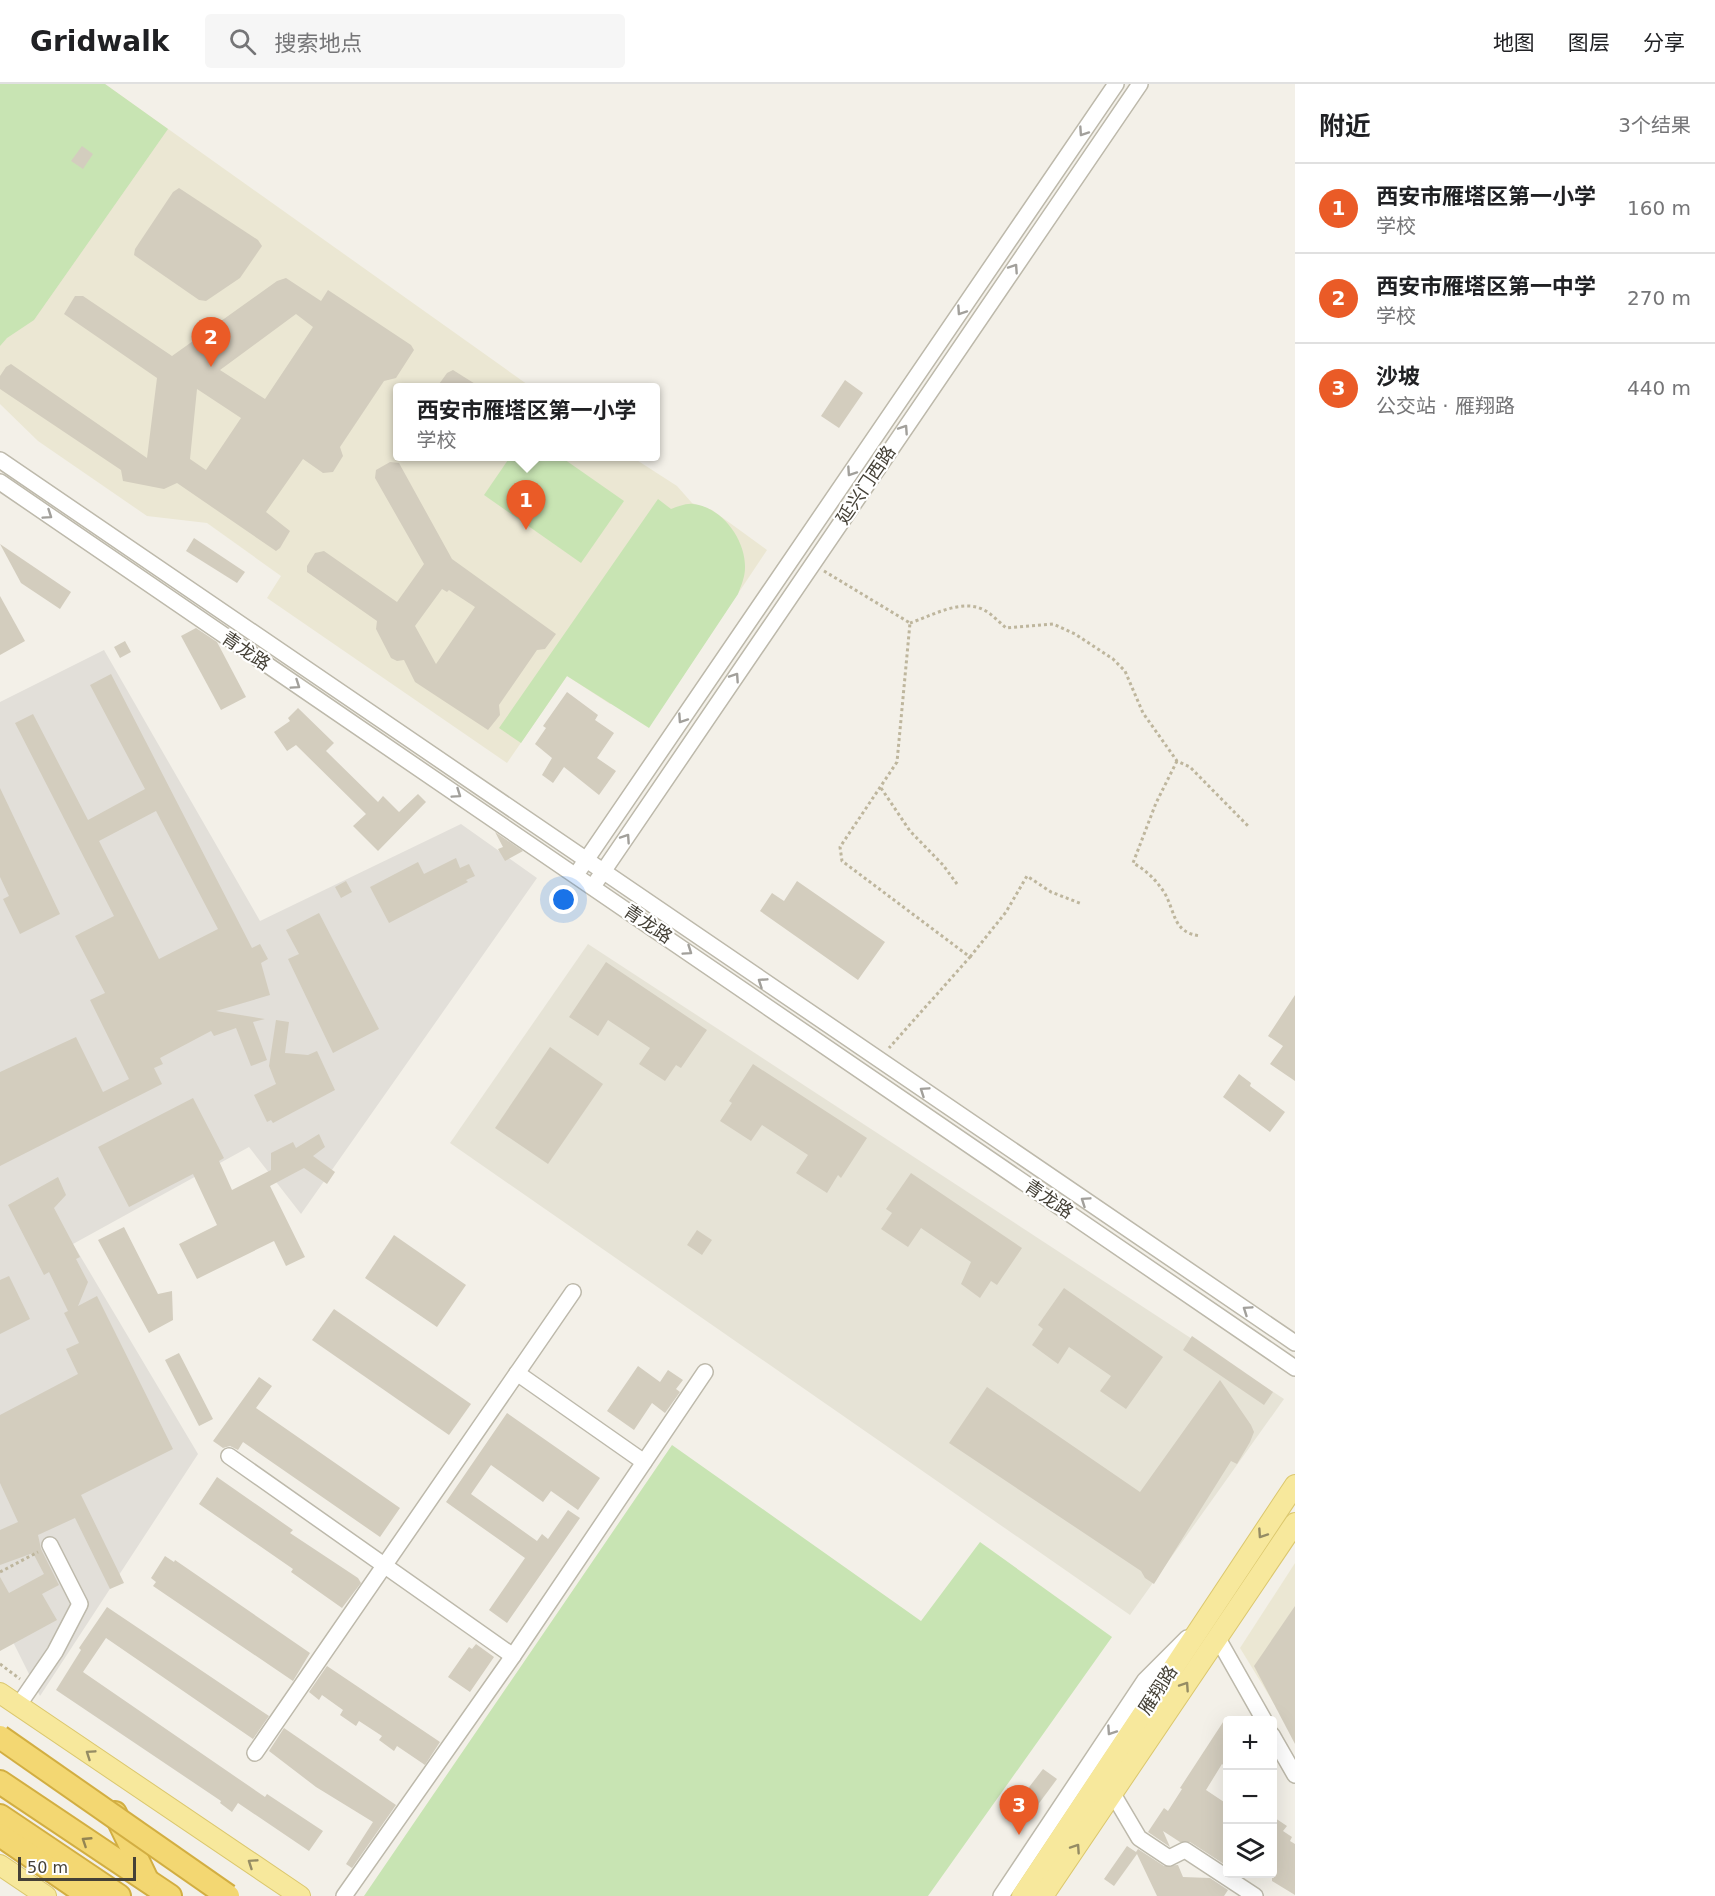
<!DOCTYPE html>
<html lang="zh">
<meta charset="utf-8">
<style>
:root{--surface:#fff;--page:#f6f6f6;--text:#202124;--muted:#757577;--line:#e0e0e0;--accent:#ea5b27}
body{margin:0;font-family:"DejaVu Sans","Noto Sans SC",sans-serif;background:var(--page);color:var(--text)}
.controls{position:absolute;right:18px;bottom:18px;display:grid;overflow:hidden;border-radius:6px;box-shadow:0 6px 24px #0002}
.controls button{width:54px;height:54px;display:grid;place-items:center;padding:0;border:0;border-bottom:2px solid var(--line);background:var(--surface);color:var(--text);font:30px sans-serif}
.scale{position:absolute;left:18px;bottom:15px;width:118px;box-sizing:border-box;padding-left:6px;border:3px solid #454137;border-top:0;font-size:16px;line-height:21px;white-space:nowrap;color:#454137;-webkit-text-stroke:4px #fff;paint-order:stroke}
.you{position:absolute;left:564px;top:816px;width:21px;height:21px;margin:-15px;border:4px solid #fff;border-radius:50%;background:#1a73e8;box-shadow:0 0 0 9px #1a73e833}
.badge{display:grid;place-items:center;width:39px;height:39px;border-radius:50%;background:var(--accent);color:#fff;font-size:20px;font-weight:700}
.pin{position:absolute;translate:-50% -50px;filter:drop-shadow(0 2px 3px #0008)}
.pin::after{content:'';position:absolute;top:32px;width:21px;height:18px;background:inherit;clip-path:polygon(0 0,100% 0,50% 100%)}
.popup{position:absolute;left:393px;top:299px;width:267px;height:78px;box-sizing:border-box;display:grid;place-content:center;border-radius:6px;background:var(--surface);filter:drop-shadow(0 2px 4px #0005);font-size:20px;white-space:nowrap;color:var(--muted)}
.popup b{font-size:22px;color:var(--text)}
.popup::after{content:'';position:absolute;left:50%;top:100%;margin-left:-12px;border:12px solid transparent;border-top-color:var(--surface)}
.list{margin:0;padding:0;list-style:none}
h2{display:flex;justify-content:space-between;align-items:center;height:78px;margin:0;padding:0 24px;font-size:26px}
h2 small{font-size:20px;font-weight:400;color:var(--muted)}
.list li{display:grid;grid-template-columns:39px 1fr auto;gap:18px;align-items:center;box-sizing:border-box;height:90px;padding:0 24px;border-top:2px solid var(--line)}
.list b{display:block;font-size:22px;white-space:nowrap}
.list p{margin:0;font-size:20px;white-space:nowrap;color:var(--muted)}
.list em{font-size:20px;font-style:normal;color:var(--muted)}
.icon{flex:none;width:33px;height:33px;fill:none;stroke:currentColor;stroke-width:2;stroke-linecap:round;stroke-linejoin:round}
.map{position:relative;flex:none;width:1295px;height:1812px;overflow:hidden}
header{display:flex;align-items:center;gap:36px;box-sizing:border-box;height:84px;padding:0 30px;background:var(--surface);border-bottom:2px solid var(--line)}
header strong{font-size:28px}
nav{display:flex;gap:33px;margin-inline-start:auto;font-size:21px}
.search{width:420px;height:54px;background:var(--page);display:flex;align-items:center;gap:15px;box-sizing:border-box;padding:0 21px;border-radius:6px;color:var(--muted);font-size:22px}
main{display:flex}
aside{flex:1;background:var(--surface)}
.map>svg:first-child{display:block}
.residential{fill:#e6e3d6}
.industrial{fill:#e2dfd9}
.education{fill:#ebe7d3}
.green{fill:#c8e4b3}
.building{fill:#d3cdbe;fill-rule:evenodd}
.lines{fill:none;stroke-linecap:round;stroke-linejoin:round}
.minor-casing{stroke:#bdb9ab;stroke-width:18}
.major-casing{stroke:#dbc76d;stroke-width:22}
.highway-casing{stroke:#d2ae42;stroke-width:26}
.path{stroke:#beb69d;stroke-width:3;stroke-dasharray:3 3;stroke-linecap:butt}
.minor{stroke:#fff;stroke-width:15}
.major{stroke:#f7e89c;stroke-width:20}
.highway{stroke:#f3d772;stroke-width:22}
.highway-bridge-casing{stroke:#d2ae42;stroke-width:26;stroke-linecap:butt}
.highway-bridge{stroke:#f3d772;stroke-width:22}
.oneway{stroke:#a2a09b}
.oneway2{stroke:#958c64}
.oneway3{stroke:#938452}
.labels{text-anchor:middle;stroke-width:4.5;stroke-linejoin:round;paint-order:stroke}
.street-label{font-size:18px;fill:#454137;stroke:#fff}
</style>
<header>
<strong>Gridwalk</strong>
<div class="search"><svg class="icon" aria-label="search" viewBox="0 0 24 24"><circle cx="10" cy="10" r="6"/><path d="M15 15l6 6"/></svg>搜索地点</div>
<nav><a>地图</a><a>图层</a><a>分享</a></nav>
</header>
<main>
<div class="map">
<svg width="1295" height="1812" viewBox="0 0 1295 1812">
<rect width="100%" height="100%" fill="#f3f0e8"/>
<path class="residential" d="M588,860L1284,1315L1130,1531L450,1059Z"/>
<path class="industrial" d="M104,566L260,837L461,740L537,794L301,1130L249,1063L73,1160L198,1370L40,1612L0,1532V618Z"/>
<g class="education">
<path d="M0,0H105L531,303L397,304V372L632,373L677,402L692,419L712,426L767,466L677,601L610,620L567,592L507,679L267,514L281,492L207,439L147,432L38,357L0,320Z"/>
<path d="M1295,1479V1654L1240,1564Z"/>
</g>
<g class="green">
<path d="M0,0H105L168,45L34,236L7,254L0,262Z"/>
<path d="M561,373L624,417L581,479L484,411L510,373Z"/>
<path d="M658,415L671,425C677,423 686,419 693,420C722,423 746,456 745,484C745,493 741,502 738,510L649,644L567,592L521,659L499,644Z"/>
<path d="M672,1361L921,1537L980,1458L1112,1553L928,1812H364Z"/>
</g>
<g class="building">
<path d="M82,62L93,70L83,85L71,77Z"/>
<path d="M179,104L258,156L262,162L240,194L206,217L199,216L134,171L135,165L173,108Z"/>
<path d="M286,194L321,217L328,206L411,261L414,266L396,294L384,297L340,363L343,372L333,388L323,389L303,375L266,428L290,447L280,464L276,467L177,399L164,405L123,397L121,386L0,305V292L6,283L11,280L147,374L157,294L64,230L75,212H83L172,272L277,197ZM296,230L313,243L265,315L220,286ZM197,305L241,334L206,386L190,375Z"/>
<path d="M453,286L480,303H437L447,289Z"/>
<path d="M845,296L863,309L839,344L821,332Z"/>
<path d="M390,378L399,379L452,475L556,550L545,565L537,566L499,621L500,631L488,646L415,598L404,576L397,577L391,574L376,545L377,537L307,488V482L315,469L324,467L397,518L424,480L375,394L376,386ZM442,505L447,508L449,506L475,523L436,580L415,542Z"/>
<path d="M194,454L245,488L237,499L186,467Z"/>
<path d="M0,460L71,508L60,525L21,499Z"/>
<path d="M0,512L25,557L0,571Z"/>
<path d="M196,544L217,558L246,613L221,626L181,552Z"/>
<path d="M125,557L131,568L120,574L114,563Z"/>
<path d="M111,590L252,864L260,860L268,875L261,879L270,911L216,927L265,935L253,938L267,976L251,982L236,944L214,952L211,947L160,974L163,980L154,984L162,1000L0,1082V988L76,953L103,1008L129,995L90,916L105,909L75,852L114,832L15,639L33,630L88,736L145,705L90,601ZM156,727L218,845L159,875L99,757Z"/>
<path d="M567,608L598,631L595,636L614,649L597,674L616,687L599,711L564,683L553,699L542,691L552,674L535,660L546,644L543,642Z"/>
<path d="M298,624L334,659L326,667L378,718L383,712L399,728L418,710L426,718L378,767L353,742L366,730L296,661L287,667L274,648L290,637L288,634Z"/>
<path d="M0,704L60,830L20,850L3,815L9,812L0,793Z"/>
<path d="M495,748L523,767L505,777L498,765L503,763Z"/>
<path d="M456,774L460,784L469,780L475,792L466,796L468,798L389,839L370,803L418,778L424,790Z"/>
<path d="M346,797L352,808L341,814L335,803Z"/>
<path d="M797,797L885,858L858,896L760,827L772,809L784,817Z"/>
<path d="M319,829L379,945L333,969L288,875L299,870L286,846Z"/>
<path d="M606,878L707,946L681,984L676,981L665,997L639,980L650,964L608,936L598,952L569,933Z"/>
<path d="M1295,911V997L1270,980L1283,962L1268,952Z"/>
<path d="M276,936L289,938L285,969L308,971L317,967L335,1006L273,1039L271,1036L267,1038L254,1011L276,1000L269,982Z"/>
<path d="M550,963L603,1000L548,1080L495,1044Z"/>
<path d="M753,980L867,1054L841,1094L838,1091L827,1109L796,1089L808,1071L762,1041L751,1057L720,1037L732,1019L729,1017Z"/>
<path d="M1239,990L1251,999L1250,1002L1285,1028L1270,1048L1223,1013Z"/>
<path d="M193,1014L224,1074L219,1077L232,1106L271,1086V1069L293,1058L296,1064L319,1050L325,1063L313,1072L335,1088L327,1100L304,1084L270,1102L305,1173L286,1182L274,1157L197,1195L179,1160L217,1141L193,1090L129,1123L98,1063Z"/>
<path d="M911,1089L1022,1164L997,1201L991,1197L980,1214L961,1200L971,1178L921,1144L908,1163L881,1145L892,1129L886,1125Z"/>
<path d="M58,1093L66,1111L54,1124L80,1173L76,1175L88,1198L78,1222L97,1212L173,1365L81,1411L124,1499L110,1505L75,1434L38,1451L41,1465L59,1501L42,1510L57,1536L0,1567V1493L9,1509L44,1490L33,1469L0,1481V1446L18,1438L0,1399V1331L78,1290L66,1265L79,1259L64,1229L68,1227L49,1188L44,1191L8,1121Z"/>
<path d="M124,1143L158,1210L172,1207L173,1236L149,1249L98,1156Z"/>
<path d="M697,1146L712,1156L702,1171L687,1161Z"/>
<path d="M394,1151L466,1201L437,1243L365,1194Z"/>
<path d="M9,1192L30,1235L0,1250V1196Z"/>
<path d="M1064,1204L1163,1273L1126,1325L1100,1307L1111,1292L1069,1263L1058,1280L1032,1261L1043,1245L1038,1241Z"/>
<path d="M334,1225L471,1320L449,1351L312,1256Z"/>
<path d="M1192,1252L1273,1308L1264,1321L1183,1266Z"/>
<path d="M179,1269L213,1335L199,1342L165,1276Z"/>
<path d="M638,1282L660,1298L668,1286L683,1296L676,1305L680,1308L665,1329L652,1319L634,1346L607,1327Z"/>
<path d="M259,1293L272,1302L256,1324L400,1424L380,1453L243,1358L238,1366L230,1362L223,1364L213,1357Z"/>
<path d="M1220,1296L1251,1341L1254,1348L1250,1358L1237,1380L1231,1377L1154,1500L1145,1494L1141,1487L949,1359L987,1303L1140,1408Z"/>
<path d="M507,1329L600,1394L578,1426L551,1407L543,1418L491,1381L471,1410L537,1457L542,1450L548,1455L568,1426L580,1434L507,1539L489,1526L525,1474L446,1418Z"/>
<path d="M217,1393L293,1446L290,1449L358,1494L361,1499L342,1524L291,1488L293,1485L199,1420Z"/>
<path d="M165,1472L174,1478L175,1476L310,1569L293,1597L153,1502L156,1498L151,1494Z"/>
<path d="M1295,1522V1660L1254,1582Z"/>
<path d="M107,1523L269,1632L253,1655L106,1554L83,1588L265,1713L267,1710L323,1747L309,1767L238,1719L232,1728L220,1719L221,1717L56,1606L81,1566L79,1564Z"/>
<path d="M476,1560L494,1573L470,1608L448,1593L469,1563L472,1565Z"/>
<path d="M327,1582L440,1658L425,1681L397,1662L394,1667L379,1656L382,1652L359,1637L356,1642L340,1631L343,1626L322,1611L319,1616L309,1608Z"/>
<path d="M1227,1632V1684L1222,1680L1206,1706L1227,1720V1782L1190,1758H1180L1163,1747L1170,1763L1148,1748L1164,1724L1168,1727L1182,1705L1180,1704Z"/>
<path d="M284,1644L396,1721L352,1784L346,1780L373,1738L316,1703L269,1667Z"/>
<path d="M1043,1685L1057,1695L1034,1726L1020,1715Z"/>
<path d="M1272,1732L1287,1742L1283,1747L1292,1753L1290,1757L1295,1760V1811L1272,1797Z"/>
<path d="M1127,1762L1136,1768L1138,1765L1164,1782L1178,1781L1183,1793L1210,1794L1228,1806L1224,1812H1157L1137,1770L1114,1802L1104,1795Z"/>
</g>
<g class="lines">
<g class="minor-casing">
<g id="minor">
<path d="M0,376L1295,1259"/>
<path d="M0,398L1295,1284"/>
<path d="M580,785L1116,0"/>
<path d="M596,798L1140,0"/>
<path d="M517,1289L644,1378"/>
<path d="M229,1372L513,1572"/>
<path d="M1217,1553L1264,1636"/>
<path d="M18,1622L55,1568L80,1520L50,1461"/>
<path d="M1272,1651L1295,1691"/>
<path d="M255,1669L573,1208"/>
<path d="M1113,1710L1139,1754L1169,1774L1185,1766L1255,1812"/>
<path d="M344,1812L513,1572L705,1288"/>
<path d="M1001,1812L1145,1596L1187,1554"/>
</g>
</g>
<g class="major-casing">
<g id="major">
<path d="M0,1609L300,1812"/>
<path d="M0,1781L46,1812"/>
<path d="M1022,1812L1295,1401"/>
<path d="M1043,1812L1295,1439"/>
</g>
</g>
<g class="highway-casing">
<g id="highway">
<path d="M0,1698L170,1812"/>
<path d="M115,1729L147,1796"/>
<path d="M0,1732L119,1812"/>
<path d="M0,1751L89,1812"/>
</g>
</g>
<g class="path">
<path d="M824,487L910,539L897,678L840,763L842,777L970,873L889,964"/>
<path d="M910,539C931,532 962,514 984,526C992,530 999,538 1006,544L1053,540L1075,550L1113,575L1125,587L1143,629L1177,677L1190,683L1248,742"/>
<path d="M1177,677L1156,719L1133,779C1146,786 1156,796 1164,808C1176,828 1172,849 1201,852"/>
<path d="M881,704L910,747L943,781L957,800"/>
<path d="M970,873L1006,828L1027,792L1051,808L1082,820"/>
<path d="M0,1488L38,1468"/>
<path d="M0,1580L20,1595"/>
</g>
<use href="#minor" class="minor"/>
<use href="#major" class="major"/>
<use href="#highway" class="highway"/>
<g class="highway-bridge-casing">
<path id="highway-bridge" d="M0,1653L228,1812"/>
</g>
<use href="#highway-bridge" class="highway-bridge"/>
</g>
<defs><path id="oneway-chevron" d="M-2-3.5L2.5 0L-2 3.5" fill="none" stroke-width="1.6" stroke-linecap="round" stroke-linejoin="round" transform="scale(1.5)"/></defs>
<g class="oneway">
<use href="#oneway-chevron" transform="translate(1083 48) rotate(124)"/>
<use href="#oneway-chevron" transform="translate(1014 184) rotate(-56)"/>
<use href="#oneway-chevron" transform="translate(961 227) rotate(124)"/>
<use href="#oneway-chevron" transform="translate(904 345) rotate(-56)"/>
<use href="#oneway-chevron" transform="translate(851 388) rotate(124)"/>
<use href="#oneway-chevron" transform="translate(48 431) rotate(34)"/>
<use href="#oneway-chevron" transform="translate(735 593) rotate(-56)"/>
<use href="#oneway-chevron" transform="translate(296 601) rotate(34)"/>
<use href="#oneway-chevron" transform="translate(682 635) rotate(124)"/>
<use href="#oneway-chevron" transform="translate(457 710) rotate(34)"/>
<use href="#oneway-chevron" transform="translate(626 754) rotate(-56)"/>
<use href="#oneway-chevron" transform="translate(688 867) rotate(34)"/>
<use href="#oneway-chevron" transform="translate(762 898) rotate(-146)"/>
<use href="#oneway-chevron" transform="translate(924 1007) rotate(-146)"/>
<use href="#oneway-chevron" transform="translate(1085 1117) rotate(-146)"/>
<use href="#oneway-chevron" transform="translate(1247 1226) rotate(-146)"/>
<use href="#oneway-chevron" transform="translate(1111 1647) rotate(124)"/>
</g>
<g class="oneway2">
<use href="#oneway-chevron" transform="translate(1262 1450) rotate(124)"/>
<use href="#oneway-chevron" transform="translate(1185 1602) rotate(-56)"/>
<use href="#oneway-chevron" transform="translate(90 1670) rotate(-146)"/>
<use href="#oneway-chevron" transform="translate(1076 1764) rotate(-56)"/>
<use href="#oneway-chevron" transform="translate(252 1779) rotate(-146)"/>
</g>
<use class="oneway3" href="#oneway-chevron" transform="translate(86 1757) rotate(-147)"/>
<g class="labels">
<g class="street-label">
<text transform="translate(866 401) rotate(-56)" y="6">延兴门西路</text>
<text transform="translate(246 567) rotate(34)" y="6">青龙路</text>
<text transform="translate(648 840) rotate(34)" y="6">青龙路</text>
<text transform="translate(1049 1115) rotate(34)" y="6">青龙路</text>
<text transform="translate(1158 1606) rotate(-57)" y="6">雁翔路</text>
</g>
</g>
</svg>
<div class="controls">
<button>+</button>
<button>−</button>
<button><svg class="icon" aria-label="layers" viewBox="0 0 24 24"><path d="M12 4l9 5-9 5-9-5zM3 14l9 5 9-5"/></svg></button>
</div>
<div class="scale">50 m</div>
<div class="you"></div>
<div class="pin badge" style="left:526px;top:446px">1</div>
<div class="popup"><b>西安市雁塔区第一小学</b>学校</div>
<div class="pin badge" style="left:211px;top:283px">2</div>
<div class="pin badge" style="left:1019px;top:1751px">3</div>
</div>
<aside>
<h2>附近<small>3个结果</small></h2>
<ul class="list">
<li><span class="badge">1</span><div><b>西安市雁塔区第一小学</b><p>学校</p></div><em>160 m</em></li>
<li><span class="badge">2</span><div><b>西安市雁塔区第一中学</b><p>学校</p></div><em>270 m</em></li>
<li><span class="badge">3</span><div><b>沙坡</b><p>公交站 · 雁翔路</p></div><em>440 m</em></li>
</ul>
</aside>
</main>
